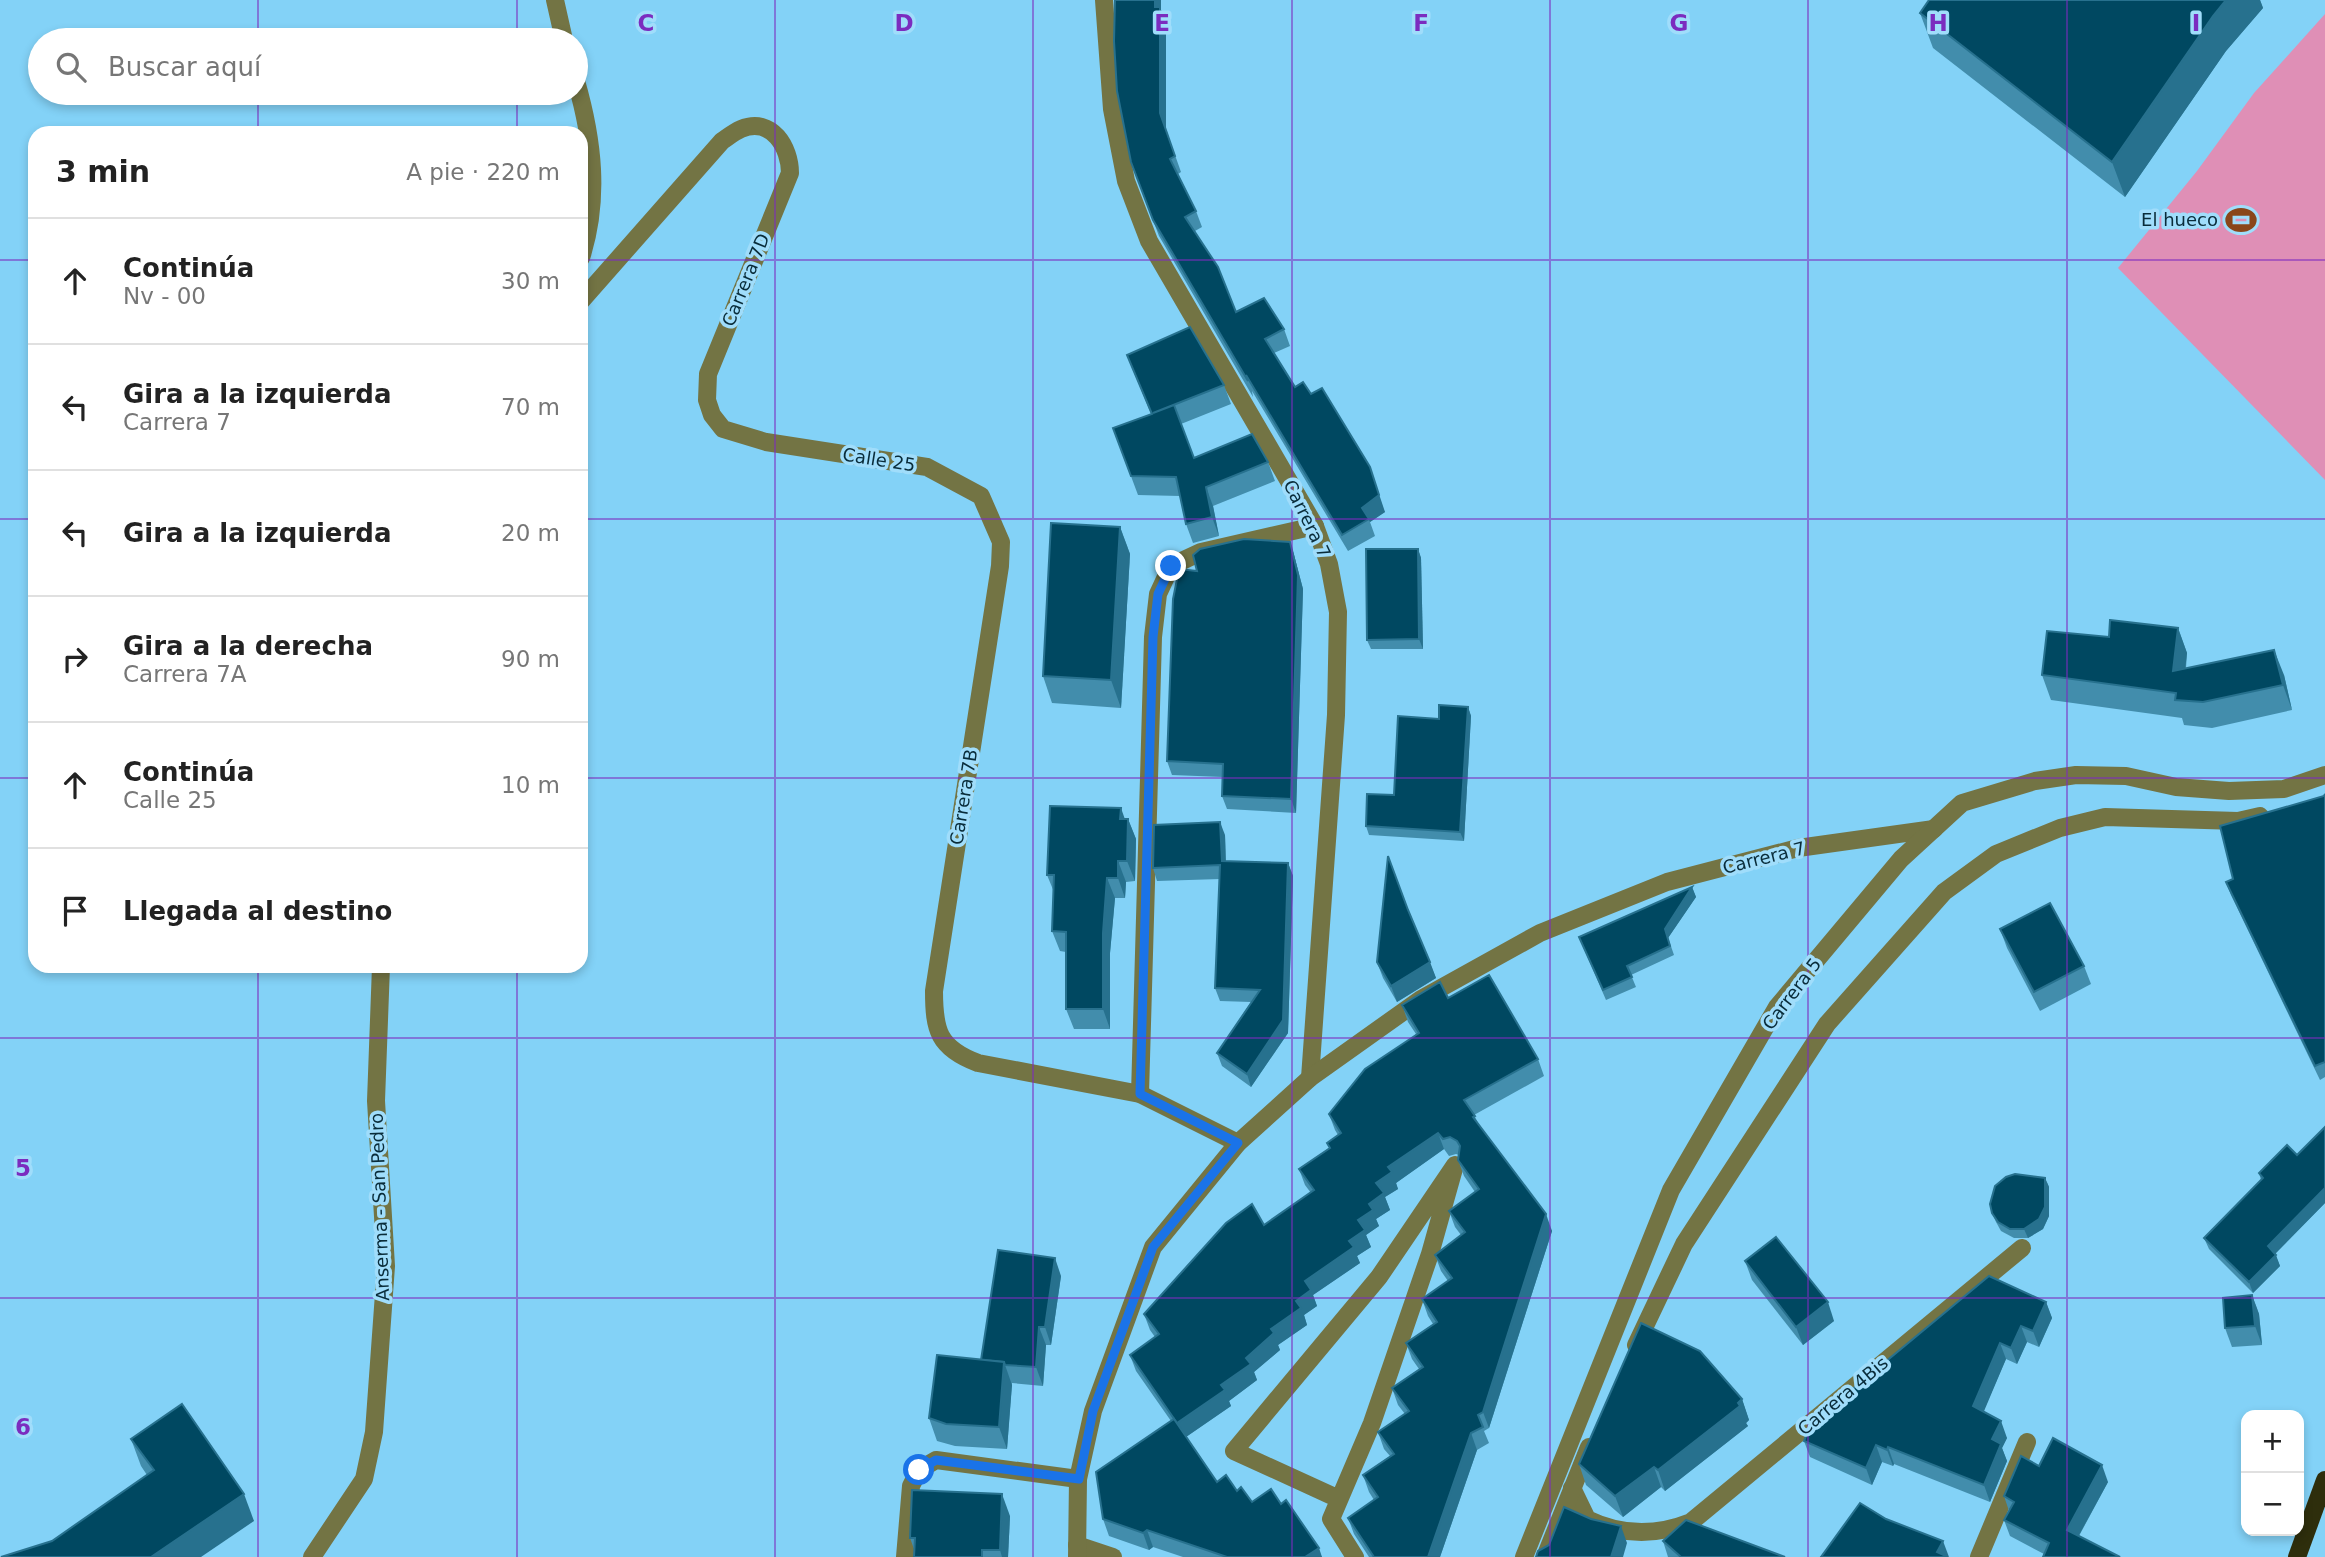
<!DOCTYPE html>
<html lang="es">
<meta charset="utf-8">
<style>
:root{--surface:#fff;--page:#f2f2f2;--text:#222;--muted:#767676;--line:#e0e0e0}
body{margin:0;font-family:"DejaVu Sans",sans-serif;background:var(--page);color:var(--text)}
.controls{position:absolute;right:21px;bottom:21px;display:grid;overflow:hidden;border-radius:14px;box-shadow:0 4px 10px #0003}
.controls button{width:63px;height:63px;display:grid;place-items:center;padding:0;border:0;border-bottom:2px solid var(--line);background:var(--surface);color:var(--text);font:35px sans-serif}
.stop{position:absolute;width:21px;height:21px;margin:-16px;border:5px solid #1a73e8;border-radius:50%;background:#fff}
.stop.end{background:#1a73e8;border-color:#fff;box-shadow:0 2px 7px #0008}
.list{margin:0;padding:0;list-style:none}
h2{display:flex;justify-content:space-between;align-items:center;height:91px;margin:0;padding:0 28px;font-size:30px}
h2 small{font-size:23px;font-weight:400;color:var(--muted)}
.list li{display:grid;grid-template-columns:46px 1fr auto;gap:21px;align-items:center;box-sizing:border-box;height:126px;padding:0 28px;border-top:2px solid var(--line)}
.list b{display:block;font-size:26px;white-space:nowrap}
.list p{margin:0;font-size:23px;white-space:nowrap;color:var(--muted)}
.list em{font-size:23px;font-style:normal;color:var(--muted)}
.icon{flex:none;width:38px;height:38px;fill:none;stroke:currentColor;stroke-width:2;stroke-linecap:round;stroke-linejoin:round}
.map{position:relative;flex:none;width:2325px;height:1557px;overflow:hidden}
.search{position:absolute;background:var(--surface);box-shadow:0 4px 10px #0003;left:28px;top:28px;width:560px;height:77px;display:flex;align-items:center;gap:18px;box-sizing:border-box;padding:0 24px;border-radius:38px;color:var(--muted);font-size:26px}
.panel{position:absolute;background:var(--surface);box-shadow:0 4px 10px #0003;left:28px;top:126px;width:560px;height:847px;border-radius:21px}
.map>svg:first-child{display:block}
.green{fill:#df8fb6}
.lines{fill:none;stroke-linecap:round;stroke-linejoin:round}
.minor{stroke:#737444;stroke-width:18}
.major{stroke:#2e2e0c;stroke-width:18}
.wall{fill:#428dac}
.shaded-wall{fill:#27718e}
.building{fill:#004861;stroke:#27718e;stroke-width:2}
.route{stroke:#1a73e8;stroke-width:9}
.grid{fill:none;stroke:#7b2cbf;stroke-width:2;stroke-opacity:0.55}
.labels{text-anchor:middle;stroke-width:7;stroke-linejoin:round;paint-order:stroke}
.poi-label{font-size:18px;fill:#092c3a;stroke:#a0ddfb;text-anchor:end}
.street-label{font-size:18px;fill:#092c3a;stroke:#a0ddfb}
.grid-label{font-size:23px;text-anchor:middle;font-weight:bold;fill:#7b2cbf;stroke:#a0ddfb;stroke-width:7;stroke-linejoin:round;paint-order:stroke}
</style>
<div class="map">
<svg width="2325" height="1557" viewBox="0 0 2325 1557">
<rect width="100%" height="100%" fill="#83d2f7"/>
<path class="green" d="M2325,14V480L2118,268L2197,171L2254,93Z"/>
<g class="lines">
<g class="minor">
<path d="M555,0L564,40"/>
<path d="M1104,0L1112,109L1126,181L1149,241L1315,526L1329,564L1338,612L1336,715L1310,1078"/>
<path d="M576,81C593,140 600,199 581,258"/>
<path d="M581,301L722,141C728,137 734,132 741,129C772,116 790,148 790,173L708,374L707,400L712,415L723,429L766,442L927,467L981,496L1001,542L1000,566L934,991C934,1030 938,1048 978,1063L1140,1094L1238,1143"/>
<path d="M1140,1094L1153,637L1158,594L1171,566L1201,552L1315,526"/>
<path d="M1636,1345L1684,1244L1827,1024L1944,892L1996,854L2060,828L2105,817L2238,821L2260,816"/>
<path d="M1572,1488L1587,1519C1622,1536 1656,1536 1691,1522L2022,1248"/>
<path d="M1339,1499L1234,1451L1379,1277L1455,1165L1430,1254L1372,1423L1331,1519L1355,1557"/>
<path d="M1077,1545L1113,1557"/>
<path d="M312,1557L364,1479L374,1432L386,1266L376,1101L381,966"/>
<path d="M905,1557L911,1486L919,1470L936,1460L1078,1479"/>
<path d="M1077,1557L1078,1479L1093,1411L1153,1247L1238,1143L1310,1078L1421,999L1540,933L1667,882L1798,848L1934,829"/>
<path d="M1524,1557L1671,1190L1777,1007L1901,859L1962,803L2035,781L2076,775L2126,776L2176,787L2229,791L2284,789L2325,775"/>
<path d="M1545,1557L1589,1447"/>
<path d="M1979,1557L2027,1442"/>
</g>
<path class="major" d="M2297,1557L2325,1480"/>
</g>
<g class="wall">
<path d="M1161,0V10L1166,23V130L1181,172L1178,174L1196,211L1202,227L1195,231L1236,312L1284,329L1290,346L1274,353L1295,387L1385,512L1370,522L1375,536L1348,551L1252,391L1253,397L1159,236L1131,162Z"/>
<path d="M1929,0H2260L2263,8L2226,51L2125,197L1933,48L1920,13Z"/>
<path d="M1127,355L1224,385L1231,404L1181,424L1194,458L1268,462L1275,481L1213,506L1219,536L1193,543L1186,524L1180,496L1138,495L1113,428L1151,414Z"/>
<path d="M1120,527L1130,554L1121,708L1052,703L1043,676Z"/>
<path d="M1290,542L1294,555L1303,589L1296,813L1227,809L1222,796L1223,777L1172,775L1167,761L1197,571Z"/>
<path d="M1418,549L1421,558L1423,649H1371L1367,640Z"/>
<path d="M2178,628L2187,653L2186,668L2284,675L2292,710L2212,728L2184,725L2182,718L2051,700L2042,675L2109,637Z"/>
<path d="M1468,707L1471,716L1464,841L1369,835L1366,826L1394,795L1439,719Z"/>
<path d="M2325,794V1077L2320,1080L2231,895L2226,882L2233,879Z"/>
<path d="M1125,819H1128L1136,839L1135,881L1126,882L1125,898H1115L1110,953V1029H1074L1066,1009V952L1060,951L1052,931L1054,892L1047,875Z"/>
<path d="M1225,835L1226,861L1288,863L1293,876L1288,1033L1251,1087L1222,1066L1217,1053L1251,1002L1220,1001L1215,988L1220,879L1157,881L1153,868Z"/>
<path d="M1692,887L1696,897L1668,938L1674,955L1631,975L1636,987L1606,1000L1579,937Z"/>
<path d="M1408,910L1436,978L1397,1002L1383,978L1377,962Z"/>
<path d="M2000,929L2084,966L2091,984L2040,1011L2007,948Z"/>
<path d="M1448,998L1538,1059L1544,1076L1474,1115L1478,1123L1552,1231L1489,1428L1484,1431L1489,1443L1477,1450L1440,1557H1369L1354,1534L1348,1518L1374,1500L1369,1492L1363,1475L1390,1456L1384,1449L1378,1432L1405,1414L1398,1405L1392,1388L1419,1369L1412,1359L1406,1343L1433,1324L1428,1316L1422,1299L1448,1281L1441,1271L1435,1255L1461,1235L1455,1227L1449,1211L1475,1192L1464,1176L1458,1160L1459,1155L1456,1154L1449,1156L1444,1149L1396,1183L1398,1189L1385,1197L1390,1210L1376,1219L1379,1226L1366,1235L1371,1247L1357,1256L1360,1263L1313,1295L1317,1306L1304,1315L1307,1325L1278,1345L1280,1350L1254,1372L1257,1380L1229,1401L1231,1406L1186,1437L1217,1482L1237,1491L1252,1502L1281,1504L1322,1557H1183L1153,1547L1149,1550L1109,1536L1103,1519L1171,1421L1136,1371L1130,1355L1155,1337L1150,1330L1144,1314L1264,1225L1311,1193L1305,1185L1299,1169L1329,1148L1327,1143L1338,1135L1335,1130L1329,1114L1416,1034L1408,1022L1402,1005Z"/>
<path d="M2325,1127V1203L2275,1254L2280,1266L2253,1293L2209,1249L2204,1238L2261,1180L2259,1173L2297,1155Z"/>
<path d="M2045,1178L2049,1187V1216L2043,1229L2028,1238H2014L2001,1231L1996,1222L1992,1213Z"/>
<path d="M1745,1261L1834,1321L1803,1345L1752,1280Z"/>
<path d="M1061,1276L1051,1345H1046L1043,1386L1012,1383L1007,1449L955,1446L937,1441L929,1418L981,1360Z"/>
<path d="M2252,1295L2259,1314L2262,1345L2232,1347L2225,1328Z"/>
<path d="M2046,1302L2052,1318L2039,1347L2027,1342L2017,1364L2006,1359L1983,1412L2007,1438L2002,1448L2007,1461L1990,1502L1894,1464L1893,1466L1882,1462L1872,1485L1810,1457L1804,1441L1832,1412Z"/>
<path d="M1742,1399L1749,1420L1746,1423L1748,1426L1665,1491L1661,1487L1623,1517L1586,1485L1579,1464Z"/>
<path d="M131,1439L254,1521L52,1541L147,1475L141,1466Z"/>
<path d="M2039,1466L2108,1482L2079,1536L2044,1554L2010,1536L2004,1520L2009,1511L2004,1496Z"/>
<path d="M1010,1516L1008,1557H914V1549L910,1538Z"/>
<path d="M1663,1541L1785,1557H1668Z"/>
</g>
<g class="shaded-wall">
<path d="M1155,0H1161V10L1166,23V130L1181,172L1160,113Z"/>
<path d="M2226,0H2260L2263,8L2226,51L2125,197L2112,162L2213,16Z"/>
<path d="M1370,467L1385,512L1370,522L1362,508Z"/>
<path d="M1206,487L1213,506L1219,536L1212,517Z"/>
<path d="M1120,527L1130,554L1121,708L1111,680Z"/>
<path d="M1290,542L1294,555L1303,589L1296,813L1291,799Z"/>
<path d="M1418,549L1421,558L1423,649L1419,639Z"/>
<path d="M2178,628L2187,653L2182,696L2173,671Z"/>
<path d="M2274,650L2284,675L2292,710L2283,685Z"/>
<path d="M1468,707L1471,716L1464,841L1460,832Z"/>
<path d="M1121,808L1128,828L1120,819Z"/>
<path d="M1128,819L1136,839L1135,881L1127,861Z"/>
<path d="M1220,822L1225,835L1226,874L1222,861Z"/>
<path d="M1118,861L1126,882L1125,898L1118,878Z"/>
<path d="M1288,863L1293,876L1288,1033L1251,1087L1247,1074Z"/>
<path d="M1107,878L1115,898L1110,953V1029L1103,1009V933Z"/>
<path d="M1692,887L1696,897L1668,938L1674,955L1665,929Z"/>
<path d="M1430,962L1436,978L1397,1002L1391,986Z"/>
<path d="M1438,1133L1444,1149L1396,1183L1398,1189L1385,1197L1390,1210L1376,1219L1379,1226L1366,1235L1371,1247L1357,1256L1360,1263L1313,1295L1317,1306L1304,1315L1307,1325L1278,1345L1280,1350L1254,1372L1257,1380L1229,1401L1231,1406L1183,1439L1177,1423L1221,1385L1296,1301L1305,1281L1349,1241L1358,1220L1369,1204L1376,1183L1388,1167Z"/>
<path d="M2045,1178L2049,1187V1216L2043,1229L2028,1238L2024,1229Z"/>
<path d="M2325,1188V1203L2272,1257L2268,1246Z"/>
<path d="M1546,1214L1552,1231L1489,1428L1483,1412Z"/>
<path d="M2276,1255L2280,1266L2253,1293L2249,1282Z"/>
<path d="M1055,1258L1061,1276L1051,1345L1045,1327Z"/>
<path d="M2252,1295L2259,1314L2262,1345L2255,1326Z"/>
<path d="M1828,1302L1834,1321L1803,1345L1796,1327Z"/>
<path d="M2046,1302L2052,1318L2039,1347L2033,1331Z"/>
<path d="M2021,1326L2027,1342L2017,1364L2011,1348Z"/>
<path d="M1039,1327L1046,1345L1043,1386L1036,1367Z"/>
<path d="M2000,1343L2006,1359L1979,1423L1973,1406Z"/>
<path d="M1004,1362L1012,1385L1007,1449L999,1427Z"/>
<path d="M1742,1399L1749,1420L1746,1423L1748,1426L1665,1491L1658,1470Z"/>
<path d="M2001,1421L2007,1438L2002,1448L2007,1461L1990,1502L1984,1485L1992,1439Z"/>
<path d="M1471,1433L1477,1450L1440,1557H1428Z"/>
<path d="M1876,1445L1882,1462L1872,1485L1866,1468Z"/>
<path d="M1888,1447L1894,1464L1893,1466L1887,1450Z"/>
<path d="M2102,1465L2108,1482L2073,1546L2067,1530Z"/>
<path d="M1654,1467L1661,1487L1623,1517L1615,1496Z"/>
<path d="M244,1494L254,1521L201,1557H151Z"/>
<path d="M1002,1494L1010,1516L1008,1557H1002L1000,1550Z"/>
<path d="M1621,1526L1627,1543L1623,1557H1611Z"/>
<path d="M1147,1530L1153,1547L1149,1550L1143,1533Z"/>
<path d="M1943,1541L1949,1557L1937,1552Z"/>
<path d="M1319,1548L1322,1557H1305Z"/>
</g>
<g class="building">
<path d="M1115,0H1155V7H1160V113L1175,156L1170,159L1196,211L1185,217L1218,267L1236,312L1264,298L1284,329L1265,339L1295,387L1303,382L1311,394L1322,388L1370,467L1379,495L1362,508L1369,519L1342,535L1246,375L1248,381L1153,220L1131,162L1117,91L1114,41Z"/>
<path d="M1929,0H2226L2213,16L2112,162L1920,13Z"/>
<path d="M1190,327L1224,385L1153,413L1174,405L1194,458L1252,434L1268,462L1206,487L1212,517L1186,524L1176,477L1131,476L1113,428L1152,414L1127,355Z"/>
<path d="M1051,523L1120,527L1111,680L1043,676Z"/>
<path d="M1244,539L1290,542L1298,575L1291,799L1222,796L1223,764L1167,761L1173,599L1179,569L1197,571L1193,555L1200,549Z"/>
<path d="M1366,549H1418L1419,639L1367,640Z"/>
<path d="M2110,620L2178,628L2173,671L2274,650L2283,685L2203,702L2175,700L2176,693L2042,675L2047,631L2109,637Z"/>
<path d="M1439,705L1468,707L1460,832L1366,826L1367,794L1394,795L1398,716L1439,719Z"/>
<path d="M2325,794V1062L2315,1066L2226,882L2233,879L2220,826L2324,796Z"/>
<path d="M1050,806L1121,808L1120,819H1128L1127,861H1118V878H1107L1103,933V1009H1066V932L1052,931L1054,875H1047Z"/>
<path d="M1220,822L1222,861L1288,863L1283,1020L1247,1074L1217,1053L1260,990L1215,988L1220,865L1153,868L1154,825Z"/>
<path d="M1388,856L1408,910L1430,962L1391,986L1377,962Z"/>
<path d="M1692,887L1665,929L1670,946L1627,966L1632,977L1603,990L1579,937Z"/>
<path d="M2050,903L2084,966L2034,992L2000,929Z"/>
<path d="M1489,975L1538,1059L1464,1100L1475,1116L1473,1117L1546,1214L1483,1412L1478,1415L1483,1427L1471,1433L1428,1557H1374L1348,1518L1378,1497L1363,1475L1394,1454L1378,1432L1409,1411L1392,1388L1423,1367L1406,1343L1437,1322L1422,1299L1452,1278L1435,1255L1465,1232L1449,1211L1479,1189L1458,1160L1460,1146L1457,1141L1450,1137L1443,1139L1438,1133L1388,1167L1392,1172L1376,1183L1384,1193L1369,1204L1373,1210L1358,1220L1365,1230L1349,1241L1354,1247L1305,1281L1311,1290L1296,1301L1301,1308L1271,1329L1274,1333L1246,1358L1251,1364L1221,1385L1225,1390L1177,1423L1130,1355L1159,1334L1144,1314L1226,1223L1252,1204L1264,1225L1314,1190L1299,1169L1330,1148L1327,1143L1341,1133L1329,1114L1365,1069L1419,1033L1402,1005L1440,982L1448,998Z"/>
<path d="M2325,1127V1188L2268,1246L2276,1255L2249,1282L2204,1238L2263,1178L2259,1173L2287,1145L2297,1155Z"/>
<path d="M2015,1174L2045,1178V1207L2039,1219L2024,1229H2010L1998,1222L1992,1213L1990,1204L1995,1186L2006,1177Z"/>
<path d="M1776,1237L1828,1302L1796,1327L1745,1261Z"/>
<path d="M998,1250L1055,1258L1045,1327H1039L1036,1367L1005,1365L1004,1362L981,1360Z"/>
<path d="M1989,1276L2046,1302L2033,1331L2021,1326L2011,1348L2000,1343L1973,1406L2001,1421L1992,1439L2001,1444L1984,1485L1888,1447L1887,1450L1876,1445L1866,1468L1804,1441L1811,1424L1823,1412H1832L1837,1402Z"/>
<path d="M2252,1295L2255,1326L2225,1328L2223,1298Z"/>
<path d="M1641,1323L1700,1351L1742,1399L1738,1403L1740,1406L1658,1470L1654,1467L1615,1496L1579,1464Z"/>
<path d="M937,1355L1004,1362L999,1427L946,1424L929,1418Z"/>
<path d="M182,1404L244,1494L151,1557H1L52,1541L154,1470L131,1439Z"/>
<path d="M1174,1419L1217,1482L1226,1475L1237,1491L1241,1487L1252,1502L1271,1489L1281,1504L1286,1500L1319,1548L1305,1557H1227L1147,1530L1143,1533L1103,1519L1096,1472Z"/>
<path d="M2053,1438L2102,1465L2067,1530L2120,1557H2043L2049,1543L2004,1520L2014,1502L2004,1496L2021,1456L2039,1466Z"/>
<path d="M912,1490L1002,1494L1000,1550H982V1557H914L915,1538H910Z"/>
<path d="M1860,1503L1886,1519L1943,1541L1937,1552L1948,1557H1821Z"/>
<path d="M1564,1507L1591,1519L1621,1526L1611,1557H1536L1538,1551L1549,1545Z"/>
<path d="M1686,1520L1785,1557H1681L1663,1541Z"/>
</g>
<g class="lines">
<path class="route" d="M919,1470L936,1460L1079,1479L1093,1411L1153,1247L1238,1143L1140,1094L1153,637L1158,594L1171,566"/>
</g>
<path class="grid" d="M258,0V40M517,0V40M775,0V1557M1033,0V1557M1292,0V1557M1550,0V1557M1808,0V1557M2067,0V1557M258,93V133M517,93V133M0,260H35M581,260H2325M0,519H35M581,519H2325M0,778H35M581,778H2325M258,966V1557M517,966V1557M0,1038H2325M0,1298H2325"/>
<defs>
<g id="stadium-bare" transform="scale(2.415)"><path d="M0-5a6.5 5 0 1 0 0 10a6.5 5 0 1 0 0-10ZM-3.5-1.8h7v3.6h-7Z" fill="#8a461a" stroke="#a0ddfb" stroke-width="2.5" paint-order="stroke"/></g>
</defs>
<g fill-rule="evenodd">
<use href="#stadium-bare" x="2241" y="220"/>
</g>
<g class="labels">
<g class="poi-label">
<text x="2218" y="226">El hueco</text>
</g>
<g class="street-label">
<text transform="translate(746 280) rotate(-68)" y="6">Carrera 7D</text>
<text transform="translate(879 460) rotate(9)" y="6">Calle 25</text>
<text transform="translate(1307 519) rotate(64)" y="6">Carrera 7</text>
<text transform="translate(964 797) rotate(-81)" y="6">Carrera 7B</text>
<text transform="translate(1764 858) rotate(-14)" y="6">Carrera 7</text>
<text transform="translate(1792 994) rotate(-53)" y="6">Carrera 5</text>
<text transform="translate(380 1207) rotate(-92)" y="6">Anserma - San Pedro</text>
<text transform="translate(1843 1396) rotate(-40)" y="6">Carrera 4Bis</text>
</g>
</g>
<g class="grid-label">
<text x="646" y="31">C</text>
<text x="904" y="31">D</text>
<text x="1162" y="31">E</text>
<text x="1421" y="31">F</text>
<text x="1679" y="31">G</text>
<text x="1938" y="31">H</text>
<text x="2196" y="31">I</text>
<text x="23" y="1176">5</text>
<text x="23" y="1435">6</text>
</g>
</svg>
<div class="controls">
<button>+</button>
<button>−</button>
</div>
<div class="stop" style="left:919px;top:1470px"></div>
<div class="stop end" style="left:1171px;top:566px"></div>
<div class="search"><svg class="icon" aria-label="search" viewBox="0 0 24 24"><circle cx="10" cy="10" r="6"/><path d="M15 15l6 6"/></svg>Buscar aquí</div>
<section class="panel">
<h2>3 min<small>A pie · 220 m</small></h2>
<ul class="list">
<li><svg class="icon" aria-label="ahead" viewBox="0 0 24 24"><path d="M12 20V5M6 11l6-6 6 6"/></svg><div><b>Continúa</b><p>Nv - 00</p></div><em>30 m</em></li>
<li><svg class="icon" aria-label="left" viewBox="0 0 24 24"><path d="M17 20v-9H6M10 6l-5 5 5 5"/></svg><div><b>Gira a la izquierda</b><p>Carrera 7</p></div><em>70 m</em></li>
<li><svg class="icon" aria-label="left" viewBox="0 0 24 24"><path d="M17 20v-9H6M10 6l-5 5 5 5"/></svg><div><b>Gira a la izquierda</b></div><em>20 m</em></li>
<li><svg class="icon" aria-label="right" viewBox="0 0 24 24"><path d="M7 20v-9h11M14 6l5 5-5 5"/></svg><div><b>Gira a la derecha</b><p>Carrera 7A</p></div><em>90 m</em></li>
<li><svg class="icon" aria-label="ahead" viewBox="0 0 24 24"><path d="M12 20V5M6 11l6-6 6 6"/></svg><div><b>Continúa</b><p>Calle 25</p></div><em>10 m</em></li>
<li><svg class="icon" aria-label="arrive" viewBox="0 0 24 24"><path d="M6 21V4h12l-3 4 3 4H6"/></svg><div><b>Llegada al destino</b></div></li>
</ul>
</section>
</div>
